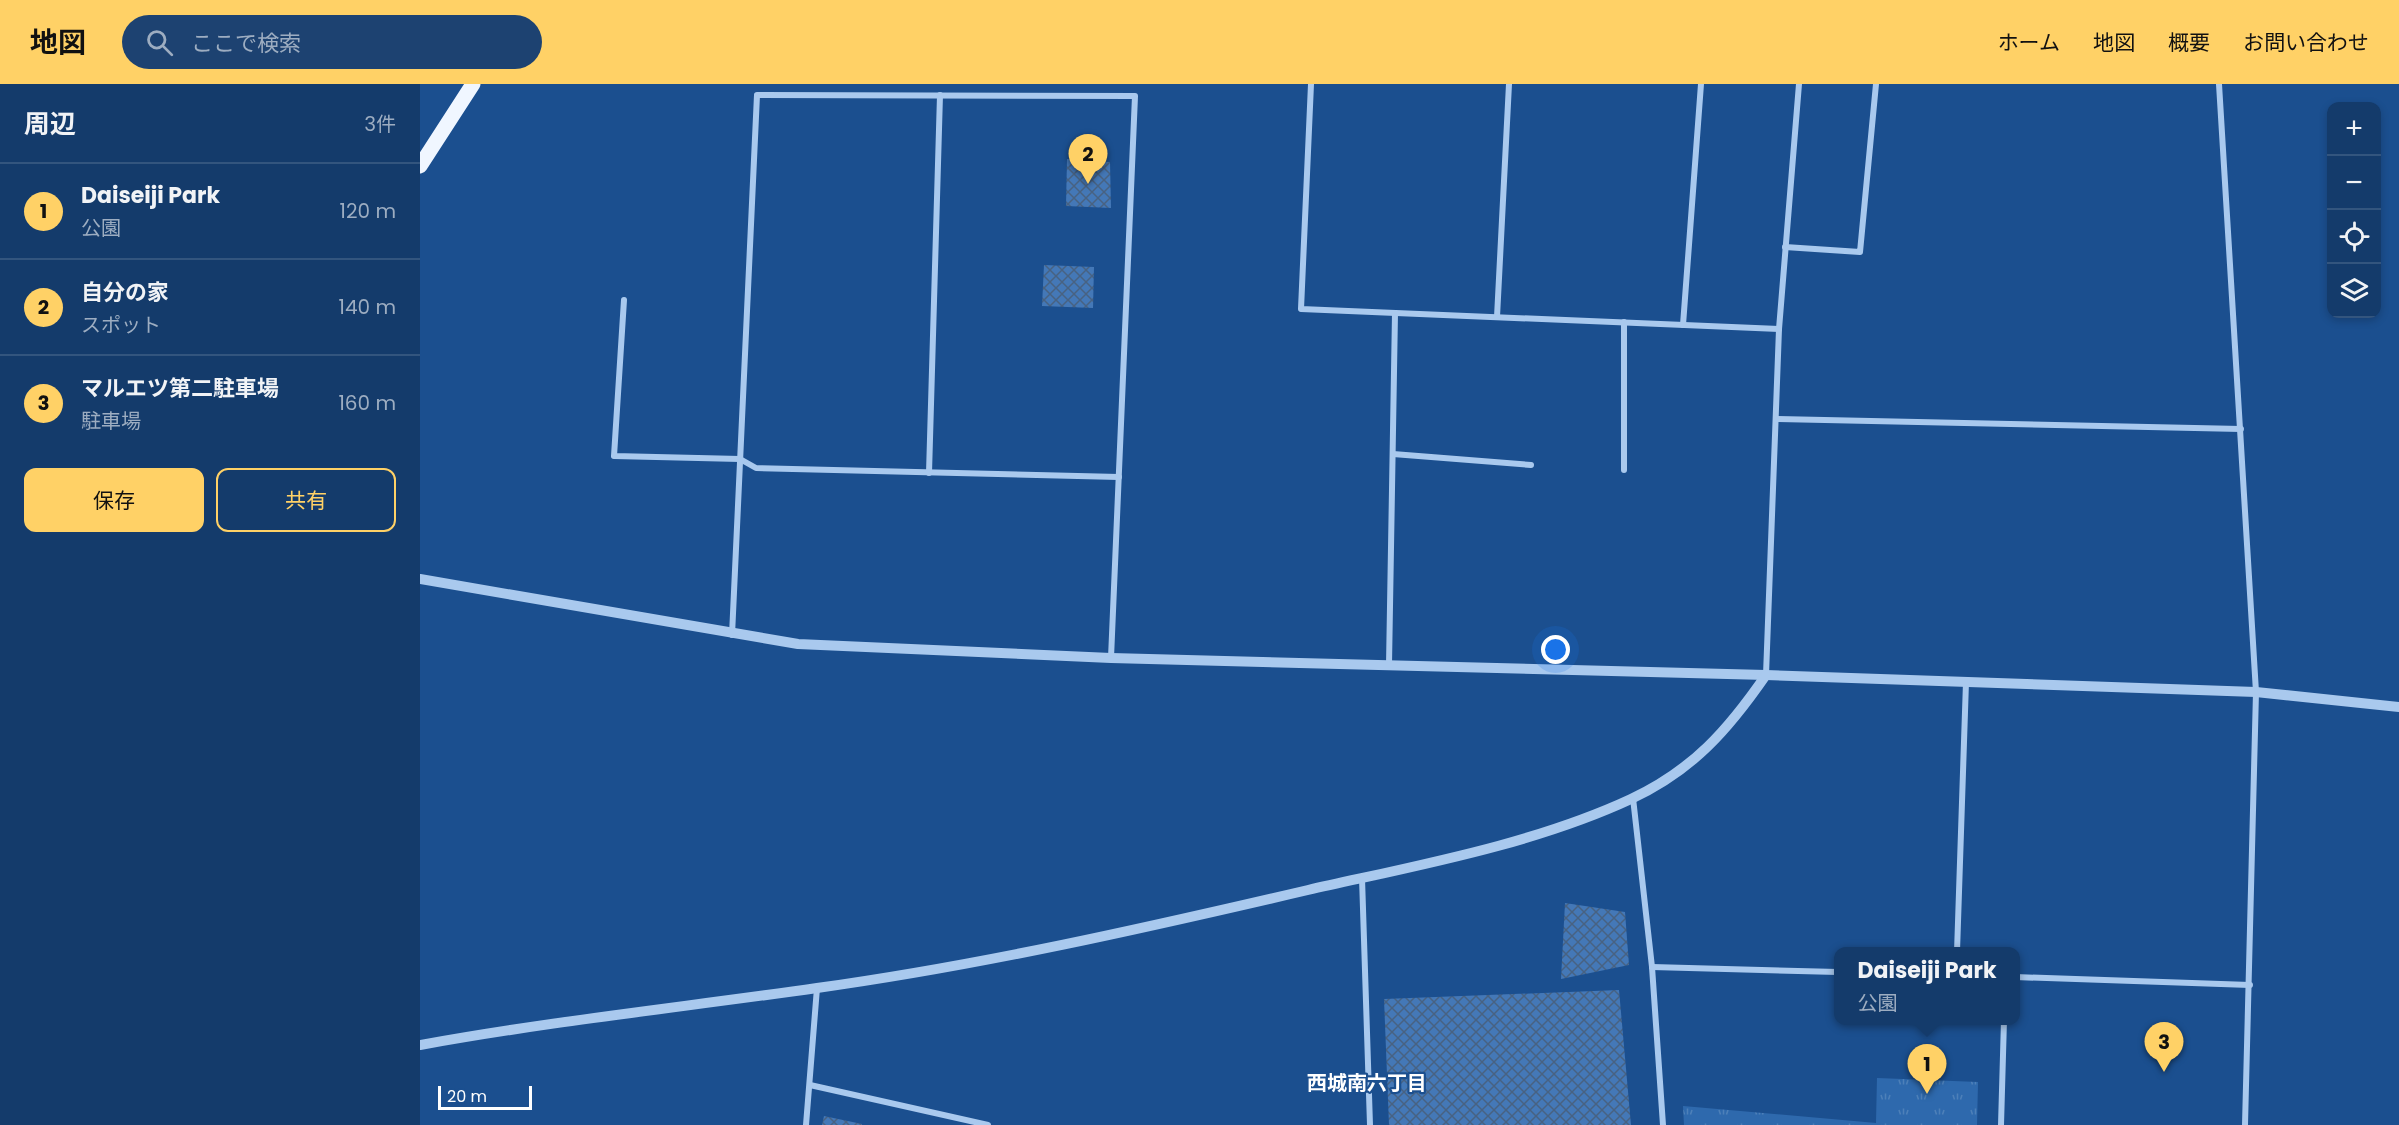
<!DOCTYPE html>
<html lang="ja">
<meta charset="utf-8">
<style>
:root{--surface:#143b6b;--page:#1d4271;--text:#f1f3f6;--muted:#9dadc1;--line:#33557e;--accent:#ffd166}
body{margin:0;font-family:Poppins,"Noto Sans JP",sans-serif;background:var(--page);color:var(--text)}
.controls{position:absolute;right:18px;top:18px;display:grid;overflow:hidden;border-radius:12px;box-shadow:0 3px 9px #0003}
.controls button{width:54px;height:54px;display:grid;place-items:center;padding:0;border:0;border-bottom:2px solid var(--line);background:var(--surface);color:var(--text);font:30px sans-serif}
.scale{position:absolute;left:18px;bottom:15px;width:94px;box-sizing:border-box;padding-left:6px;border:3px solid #fff;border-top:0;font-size:16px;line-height:21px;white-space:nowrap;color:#fff;-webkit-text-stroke:4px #1b4f8f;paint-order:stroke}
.you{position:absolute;left:1136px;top:566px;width:21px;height:21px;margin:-15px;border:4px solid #fff;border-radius:50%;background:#1a73e8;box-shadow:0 0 0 9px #1a73e833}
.badge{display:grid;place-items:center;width:39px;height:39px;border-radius:50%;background:var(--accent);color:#111;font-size:20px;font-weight:700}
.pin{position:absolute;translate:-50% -50px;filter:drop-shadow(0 2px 3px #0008)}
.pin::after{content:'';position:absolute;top:32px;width:21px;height:18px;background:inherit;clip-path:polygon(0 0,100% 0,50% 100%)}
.popup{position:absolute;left:1414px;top:863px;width:186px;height:78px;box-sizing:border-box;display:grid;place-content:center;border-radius:12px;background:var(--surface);filter:drop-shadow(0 2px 4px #0005);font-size:20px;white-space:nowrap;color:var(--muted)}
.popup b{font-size:22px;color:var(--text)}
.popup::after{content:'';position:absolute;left:50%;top:100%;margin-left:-12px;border:12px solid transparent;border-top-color:var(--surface)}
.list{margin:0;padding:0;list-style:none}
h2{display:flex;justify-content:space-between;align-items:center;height:78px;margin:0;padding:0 24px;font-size:26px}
h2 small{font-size:20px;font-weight:400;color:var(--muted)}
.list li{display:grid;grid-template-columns:39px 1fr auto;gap:18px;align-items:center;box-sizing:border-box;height:96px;padding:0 24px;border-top:2px solid var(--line)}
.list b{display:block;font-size:22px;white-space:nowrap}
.list p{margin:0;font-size:20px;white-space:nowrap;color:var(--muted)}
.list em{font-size:20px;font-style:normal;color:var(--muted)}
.actions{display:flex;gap:12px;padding:18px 24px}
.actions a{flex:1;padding:14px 0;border:2px solid var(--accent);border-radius:12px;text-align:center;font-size:21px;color:var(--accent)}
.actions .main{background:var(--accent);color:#111}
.icon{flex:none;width:33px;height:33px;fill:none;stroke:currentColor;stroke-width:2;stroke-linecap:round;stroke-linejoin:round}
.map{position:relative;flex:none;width:1979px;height:1041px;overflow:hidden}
header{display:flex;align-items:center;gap:36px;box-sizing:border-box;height:84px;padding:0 30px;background:var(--accent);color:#111}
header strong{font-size:28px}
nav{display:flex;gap:33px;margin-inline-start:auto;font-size:21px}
.search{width:420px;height:54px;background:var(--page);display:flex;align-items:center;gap:15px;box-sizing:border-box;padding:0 21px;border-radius:33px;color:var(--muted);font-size:22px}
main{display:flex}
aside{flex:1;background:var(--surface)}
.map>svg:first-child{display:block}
.park{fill:url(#park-tufts)}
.building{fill:url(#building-cross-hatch)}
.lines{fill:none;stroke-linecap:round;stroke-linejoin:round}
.minor{stroke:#a9c9ee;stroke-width:6}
.tertiary{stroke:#a9c9ee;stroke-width:10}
.primary{stroke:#f0f6ff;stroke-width:15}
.labels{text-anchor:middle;stroke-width:4.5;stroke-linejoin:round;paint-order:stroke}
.neighbourhood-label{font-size:20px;font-weight:bold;fill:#fff;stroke:#1b4f8f}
</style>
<header>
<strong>地図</strong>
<div class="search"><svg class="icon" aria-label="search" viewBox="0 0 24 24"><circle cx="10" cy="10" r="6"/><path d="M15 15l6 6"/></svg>ここで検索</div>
<nav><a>ホーム</a><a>地図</a><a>概要</a><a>お問い合わせ</a></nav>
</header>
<main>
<aside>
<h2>周辺<small>3件</small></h2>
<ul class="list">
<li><span class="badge">1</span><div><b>Daiseiji Park</b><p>公園</p></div><em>120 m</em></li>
<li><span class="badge">2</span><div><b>自分の家</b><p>スポット</p></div><em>140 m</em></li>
<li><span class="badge">3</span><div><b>マルエツ第二駐車場</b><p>駐車場</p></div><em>160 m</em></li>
</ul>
<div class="actions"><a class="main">保存</a><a>共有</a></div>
</aside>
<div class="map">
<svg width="1979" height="1041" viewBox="0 0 1979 1041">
<defs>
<pattern id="park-tufts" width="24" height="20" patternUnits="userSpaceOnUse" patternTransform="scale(1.5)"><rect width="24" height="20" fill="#2e69ad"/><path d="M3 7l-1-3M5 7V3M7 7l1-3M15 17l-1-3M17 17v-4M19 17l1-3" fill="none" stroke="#4d80b9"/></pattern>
<pattern id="building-cross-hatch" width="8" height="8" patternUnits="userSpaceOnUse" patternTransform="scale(1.5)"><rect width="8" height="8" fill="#4478b7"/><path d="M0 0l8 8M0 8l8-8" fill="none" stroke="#486282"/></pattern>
</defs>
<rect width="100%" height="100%" fill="#1b4f8f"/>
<path class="park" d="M1457,994L1558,998L1557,1041H1264L1263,1022L1456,1039Z"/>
<g class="building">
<path d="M647,75L690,78L691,124L646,122Z"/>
<path d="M624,181L674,183L673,224L622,222Z"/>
<path d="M1145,819L1205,828L1209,881L1141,895Z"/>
<path d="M1199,906L1211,1041H969L964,915Z"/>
<path d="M404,1032L442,1040V1041H402Z"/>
</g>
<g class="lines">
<g class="minor">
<path d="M891,0L881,225L1359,245"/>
<path d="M1799,0L1836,608L1825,1041"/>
<path d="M1365,163L1440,168L1456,0"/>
<path d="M204,216L194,372L320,375L336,384L699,393"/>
<path d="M1077,233L1089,0"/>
<path d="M1204,238V386"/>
<path d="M1263,241L1281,0"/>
<path d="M1356,335L1821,345"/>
<path d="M973,370L1111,381"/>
<path d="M509,389L520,11"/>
<path d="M312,551L337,11L715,12L691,574"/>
<path d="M969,581L975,229"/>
<path d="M1346,591L1359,245L1379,0"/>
<path d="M1213,714L1232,883L1243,1041"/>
<path d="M942,794L950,1041"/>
<path d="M1537,868L1546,598"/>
<path d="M1232,883L1418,888"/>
<path d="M1595,893L1830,901"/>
<path d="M390,1001L568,1041"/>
<path d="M386,1041L397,904"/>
<path d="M1581,1041L1584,936"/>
</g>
<g class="tertiary">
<path d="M0,495L378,560L691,574L1346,591L1836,608L1979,623"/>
<path d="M0,961C132,937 264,923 397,904C562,881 725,844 888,806C994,782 1112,761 1211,715C1273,686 1308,646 1346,591"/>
</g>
<path class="primary" d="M0,82L53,0"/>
</g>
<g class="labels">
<g class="neighbourhood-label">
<text x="947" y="1006">西城南六丁目</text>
</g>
</g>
</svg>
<div class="controls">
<button>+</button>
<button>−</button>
<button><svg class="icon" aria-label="locate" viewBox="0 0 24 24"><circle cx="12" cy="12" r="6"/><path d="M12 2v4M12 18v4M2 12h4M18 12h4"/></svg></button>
<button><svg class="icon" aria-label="layers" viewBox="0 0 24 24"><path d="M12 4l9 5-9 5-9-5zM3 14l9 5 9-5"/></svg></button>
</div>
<div class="scale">20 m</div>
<div class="you"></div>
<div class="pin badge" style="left:1507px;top:1010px">1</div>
<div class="popup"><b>Daiseiji Park</b>公園</div>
<div class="pin badge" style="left:668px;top:100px">2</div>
<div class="pin badge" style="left:1744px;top:988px">3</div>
</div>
</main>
